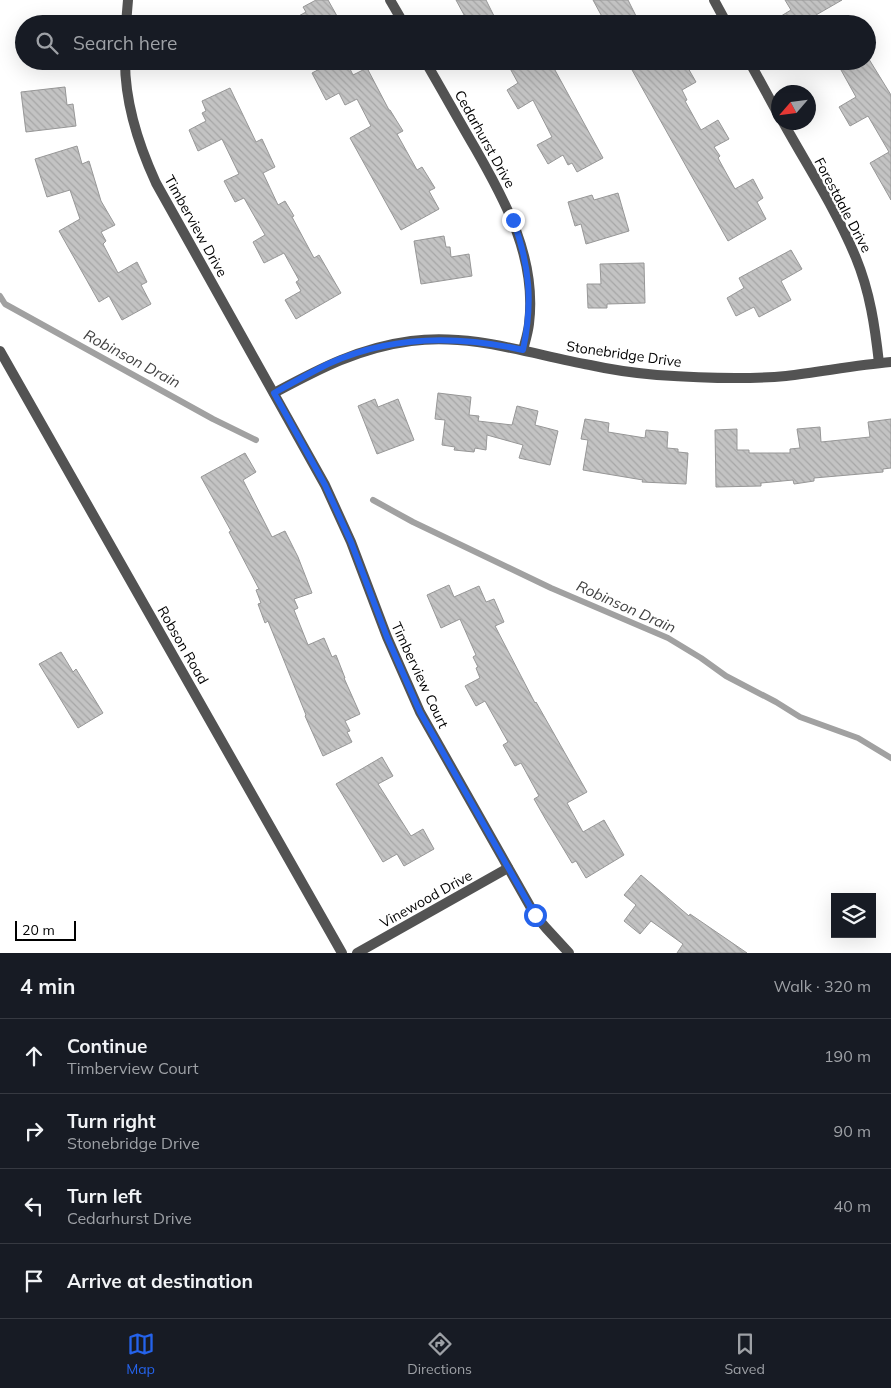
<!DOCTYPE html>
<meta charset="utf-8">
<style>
:root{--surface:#171b24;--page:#242831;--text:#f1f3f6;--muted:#9ea1a6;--line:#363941;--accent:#2563eb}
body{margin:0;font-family:Mulish,sans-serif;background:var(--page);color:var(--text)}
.controls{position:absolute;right:15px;bottom:15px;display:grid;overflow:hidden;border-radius:0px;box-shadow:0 5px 20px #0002}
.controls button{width:45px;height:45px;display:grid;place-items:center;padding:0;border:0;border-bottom:1px solid var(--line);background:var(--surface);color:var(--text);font:25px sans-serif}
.compass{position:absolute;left:771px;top:85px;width:45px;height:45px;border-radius:50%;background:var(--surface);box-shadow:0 5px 20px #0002;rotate:242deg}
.scale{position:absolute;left:15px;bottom:12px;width:61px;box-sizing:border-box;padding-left:5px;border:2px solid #000;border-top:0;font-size:14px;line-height:18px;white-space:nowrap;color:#000;-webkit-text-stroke:4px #fff;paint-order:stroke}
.stop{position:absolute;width:15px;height:15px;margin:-11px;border:4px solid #2563eb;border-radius:50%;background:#fff}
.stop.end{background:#2563eb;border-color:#fff;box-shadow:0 1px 5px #0008}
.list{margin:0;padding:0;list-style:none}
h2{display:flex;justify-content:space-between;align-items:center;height:65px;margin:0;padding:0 20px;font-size:21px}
h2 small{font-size:16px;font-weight:400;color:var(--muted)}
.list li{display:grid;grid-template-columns:32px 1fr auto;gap:15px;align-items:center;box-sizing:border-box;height:75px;padding:0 20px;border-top:1px solid var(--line)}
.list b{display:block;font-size:19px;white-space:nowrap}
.list p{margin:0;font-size:16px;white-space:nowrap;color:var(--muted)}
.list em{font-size:16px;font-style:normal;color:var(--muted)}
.icon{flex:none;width:28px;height:28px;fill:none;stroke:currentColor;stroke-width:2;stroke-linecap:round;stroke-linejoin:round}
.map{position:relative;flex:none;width:891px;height:953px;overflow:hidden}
.search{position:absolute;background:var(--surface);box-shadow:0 5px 20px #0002;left:15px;right:15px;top:15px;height:55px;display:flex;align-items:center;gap:12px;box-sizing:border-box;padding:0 18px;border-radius:28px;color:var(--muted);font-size:19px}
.sheet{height:365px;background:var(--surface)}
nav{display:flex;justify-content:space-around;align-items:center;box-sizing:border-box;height:70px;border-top:1px solid var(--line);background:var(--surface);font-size:14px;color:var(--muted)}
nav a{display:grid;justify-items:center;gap:2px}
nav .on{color:var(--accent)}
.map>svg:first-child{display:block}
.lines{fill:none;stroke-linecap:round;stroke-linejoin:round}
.stream{stroke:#a1a1a1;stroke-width:6}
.building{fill:url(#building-back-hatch);stroke:#979797}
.minor{stroke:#535353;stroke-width:10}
.route{stroke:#2563eb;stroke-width:6}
.labels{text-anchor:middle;stroke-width:4.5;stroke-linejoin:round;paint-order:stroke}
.street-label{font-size:14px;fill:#000;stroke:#fff}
.water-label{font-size:15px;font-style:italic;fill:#424242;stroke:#fff}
</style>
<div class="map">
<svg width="891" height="953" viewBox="0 0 891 953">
<defs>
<pattern id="building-back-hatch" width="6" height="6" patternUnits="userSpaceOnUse" patternTransform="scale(1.25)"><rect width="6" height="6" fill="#c3c3c3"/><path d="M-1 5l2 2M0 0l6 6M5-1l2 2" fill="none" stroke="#a6a6a6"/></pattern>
</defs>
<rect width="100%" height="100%" fill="#fff"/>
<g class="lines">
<g class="stream">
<path d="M0,296L5,304L213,419L256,440"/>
<path d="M373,500L413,522L551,588L668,638L701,658L726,676L776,702L800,717L858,738L891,758"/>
</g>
</g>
<g class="building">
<path d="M316,0H328L337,16L324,24H284L306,12L303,7Z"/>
<path d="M456,0H486L498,24H469Z"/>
<path d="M593,0H628L640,24H606Z"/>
<path d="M785,0H842L816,15L818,19L810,24H768L791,10Z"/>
<path d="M867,56L891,95V200L870,163L889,152L868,116L850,126L839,107L856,97L836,61H867Z"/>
<path d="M335,61H346L353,75L367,68L389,110H390L403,131L397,134L417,170L422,167L435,188L429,191L439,209L401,230L350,138L371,126L357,99L345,105L339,93L326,100L312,73Z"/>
<path d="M506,61H550L603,158L577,172L572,163L568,165L563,155L548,164L537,145L552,137L533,100L518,109L507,90L518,83Z"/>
<path d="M627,61H684L696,82L682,90L687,100L685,101L701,130L718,120L729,139L714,147L720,156L718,158L735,189L753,179L763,198L757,202L766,219L728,241Z"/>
<path d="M65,87L67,105L73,104L76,126L26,132L21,92Z"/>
<path d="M230,88L256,142L262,139L275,167L263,173L278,205L285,201L294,216L292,217L314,258L319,255L341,293L296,319L285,300L301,291L296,282L299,280L284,253L264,263L253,242L265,235L244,198L235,202L224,181L239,174L222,139L198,151L189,130L206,121L202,113L206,111L202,101Z"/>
<path d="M77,146L82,164L89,161L101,201L115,225L101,232L106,241L103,244L118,273L137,262L147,282L141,285L151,304L122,320L109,296L99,302L59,231L80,219L70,190L47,197L35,159Z"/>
<path d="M618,193L629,231L586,244L581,224L575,226L568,202L592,195L594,200Z"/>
<path d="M444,236L446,247H450L451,257L469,254L472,276L421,284L414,241Z"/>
<path d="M791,250L802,269L781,281L791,300L759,317L754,307L736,316L727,298L744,288L739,278Z"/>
<path d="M644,263L645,303L607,304V308H588L587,284H601L600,264Z"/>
<path d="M438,393L471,397L469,415L479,416L478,421L512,425L517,406L538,411L535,425L558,431L550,465L519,458L523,445L487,435L486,450L475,448L474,452L454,450L455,447L442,445L445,420L435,419Z"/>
<path d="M375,399L378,407L398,399L414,440L377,454L358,406Z"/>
<path d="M585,419L609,423L608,432L645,438L646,430L668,432L667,448L678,449V452L688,453L686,484L642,482L643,480L583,470L588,440L581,439Z"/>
<path d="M891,419V468L883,469V472L814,478V481L794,484L793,480L761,483V486L716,487L715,430L737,429V450H749V453H790V449L800,448L797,429L820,427L821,442L870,437L868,422Z"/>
<path d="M245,453L256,472L243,480L272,537L285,531L298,557L312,593L294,599L298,608L294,610L308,645L324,638L332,657L336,655L345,678H344L360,714L345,721L350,731L347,732L352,742L323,756L305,716L306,715L268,621L265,623L258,604L261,603L256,590L259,589L229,532L231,531L201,477Z"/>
<path d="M449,585L454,597L479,586L486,602L494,599L504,622L495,626L535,703L536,702L587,792L567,803L583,832L604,820L624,855L586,878L576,861L572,863L546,820L534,799L539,796L521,763L515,766L503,745L508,742L485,701L476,706L465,686L480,678L476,668L478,667L473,657L476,655L460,619L441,628L427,595Z"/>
<path d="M61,652L73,672L76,669L103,713L78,728L39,664Z"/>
<path d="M382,757L393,776L378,784L411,836L423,829L434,849L404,866L397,854L383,862L336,784Z"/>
<path d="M641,875L689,916L690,914L747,953H677L683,944L651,921L640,934L624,921L636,905L624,895Z"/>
</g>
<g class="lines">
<g class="minor">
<path d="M390,0L404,24"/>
<path d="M714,0L727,24"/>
<path d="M126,24L128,0"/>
<path d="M125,61C125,102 139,146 156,183L325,485L351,542L387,637L420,712L535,915L546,928L569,953"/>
<path d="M425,61C442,90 458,119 475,148C506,202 537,259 529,324C528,333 525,342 523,350"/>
<path d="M749,61L778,114"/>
<path d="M783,122C808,167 837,211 856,258C870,292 875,327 879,363"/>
<path d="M0,351L342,953"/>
<path d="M274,393C319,369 358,348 411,341C472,333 530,354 590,365C612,370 635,373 657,375C700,378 743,380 786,376C821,372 856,365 891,362"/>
<path d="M357,953L508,868"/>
</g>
</g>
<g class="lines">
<path class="route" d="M513,220C530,266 533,303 523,350C457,335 391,335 328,364C310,373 292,383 274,393L325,485L351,542L387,637L420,712L535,915"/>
</g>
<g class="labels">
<g class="street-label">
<text transform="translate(485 139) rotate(61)" y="5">Cedarhurst Drive</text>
<text transform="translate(843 205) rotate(62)" y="5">Forestdale Drive</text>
<text transform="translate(196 226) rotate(61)" y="5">Timberview Drive</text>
<text transform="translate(624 354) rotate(8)" y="5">Stonebridge Drive</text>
<text transform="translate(183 645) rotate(60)" y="5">Robson Road</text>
<text transform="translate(420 675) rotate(65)" y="5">Timberview Court</text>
<text transform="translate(426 899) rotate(-29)" y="5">Vinewood Drive</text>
</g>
<g class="water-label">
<text transform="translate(132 359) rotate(28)" y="5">Robinson Drain</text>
<text transform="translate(626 607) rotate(24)" y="5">Robinson Drain</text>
</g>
</g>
</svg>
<div class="controls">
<button><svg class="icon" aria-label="layers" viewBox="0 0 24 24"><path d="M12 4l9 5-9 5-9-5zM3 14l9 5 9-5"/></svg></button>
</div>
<svg class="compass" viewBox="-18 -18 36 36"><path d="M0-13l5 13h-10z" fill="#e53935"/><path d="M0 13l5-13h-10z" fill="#9ea1a6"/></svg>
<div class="scale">20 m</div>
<div class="stop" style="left:535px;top:915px"></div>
<div class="stop end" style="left:513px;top:220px"></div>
<div class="search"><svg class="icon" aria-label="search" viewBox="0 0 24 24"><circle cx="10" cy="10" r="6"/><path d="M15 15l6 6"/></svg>Search here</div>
</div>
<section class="sheet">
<h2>4 min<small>Walk · 320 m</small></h2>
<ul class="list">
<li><svg class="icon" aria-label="ahead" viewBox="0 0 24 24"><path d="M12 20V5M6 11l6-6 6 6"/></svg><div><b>Continue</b><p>Timberview Court</p></div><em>190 m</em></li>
<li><svg class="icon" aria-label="right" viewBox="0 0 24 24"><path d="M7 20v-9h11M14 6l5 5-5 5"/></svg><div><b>Turn right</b><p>Stonebridge Drive</p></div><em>90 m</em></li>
<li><svg class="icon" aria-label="left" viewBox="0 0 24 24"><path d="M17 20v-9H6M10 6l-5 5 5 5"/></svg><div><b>Turn left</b><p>Cedarhurst Drive</p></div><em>40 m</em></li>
<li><svg class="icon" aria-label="arrive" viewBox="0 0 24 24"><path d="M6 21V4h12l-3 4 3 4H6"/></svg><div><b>Arrive at destination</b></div></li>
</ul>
</section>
<nav>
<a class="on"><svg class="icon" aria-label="map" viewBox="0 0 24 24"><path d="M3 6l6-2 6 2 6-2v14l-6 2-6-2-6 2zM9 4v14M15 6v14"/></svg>Map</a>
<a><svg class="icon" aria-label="directions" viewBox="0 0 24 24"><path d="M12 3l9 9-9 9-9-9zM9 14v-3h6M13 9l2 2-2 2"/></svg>Directions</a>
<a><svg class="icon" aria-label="saved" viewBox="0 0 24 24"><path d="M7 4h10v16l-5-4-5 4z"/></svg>Saved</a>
</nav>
